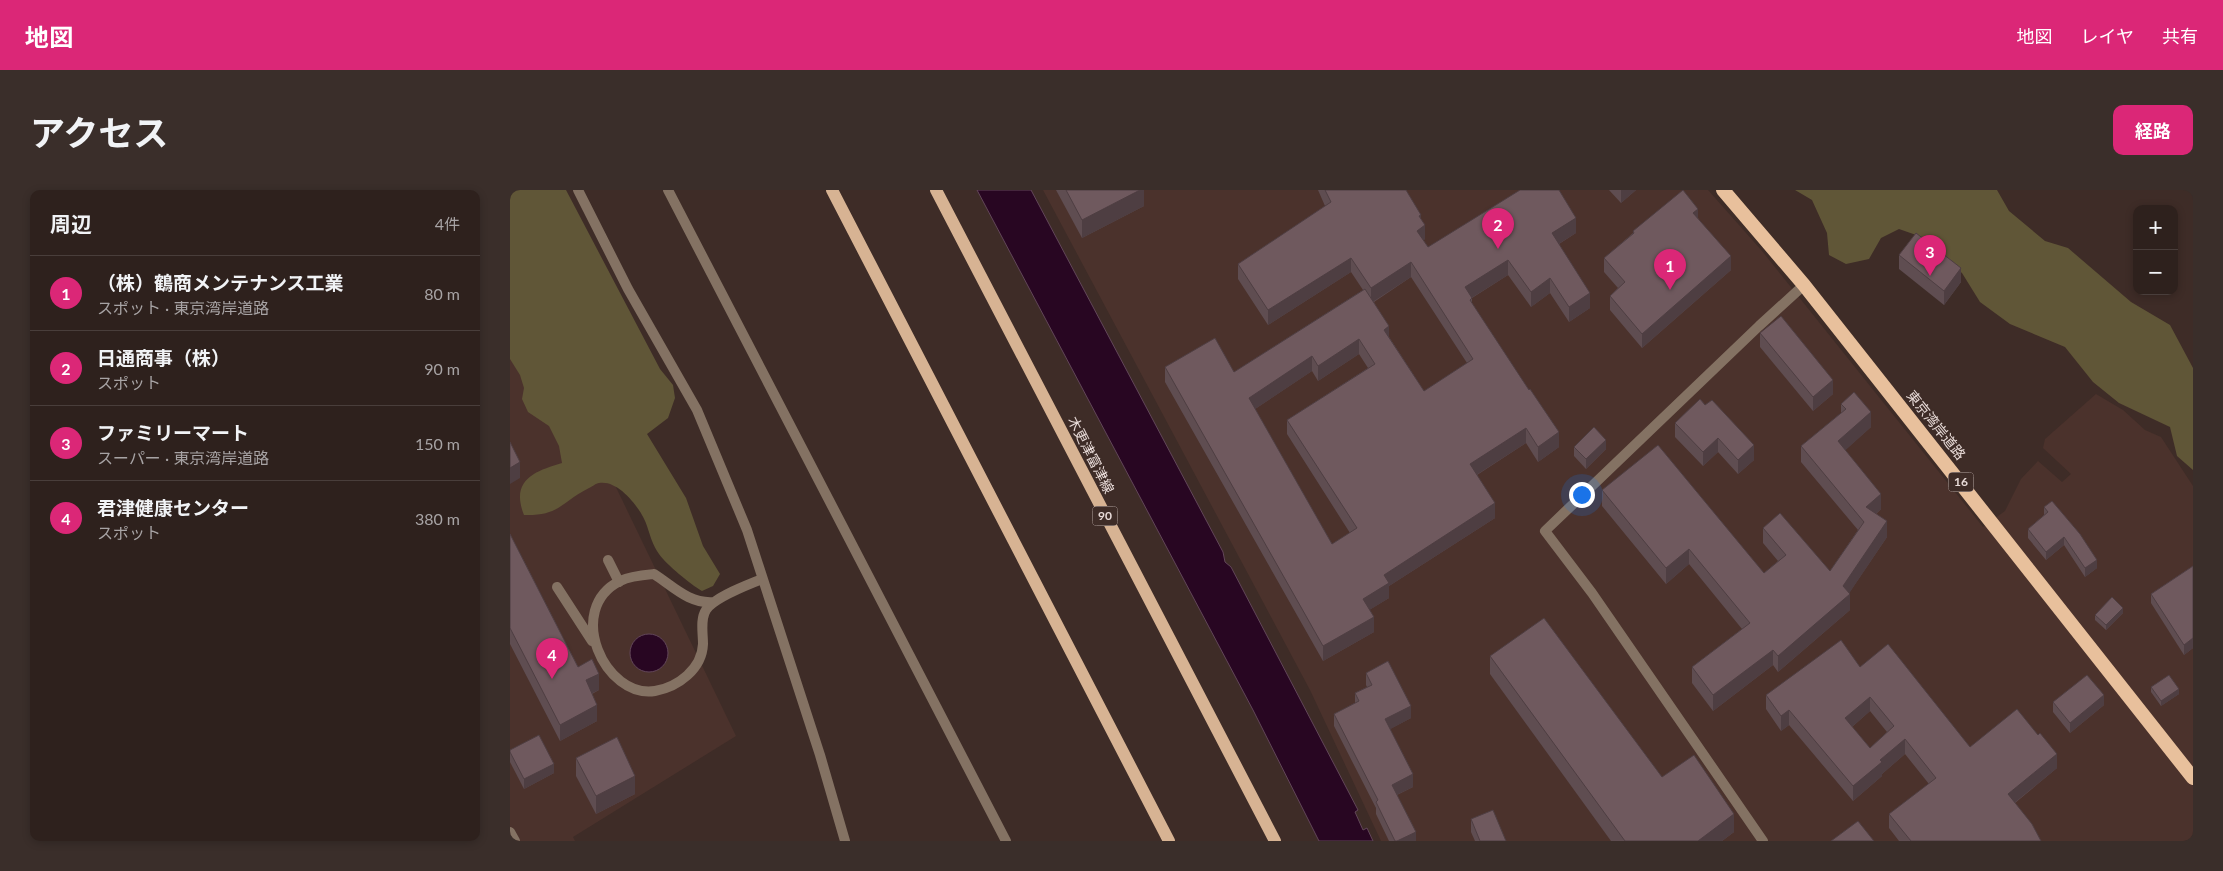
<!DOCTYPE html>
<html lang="ja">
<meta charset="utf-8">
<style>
:root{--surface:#2e211d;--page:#3a2e2a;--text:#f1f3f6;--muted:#a7a3a4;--line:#493e3b;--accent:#db2777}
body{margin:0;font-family:Lato,"Noto Sans JP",sans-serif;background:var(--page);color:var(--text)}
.controls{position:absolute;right:15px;top:15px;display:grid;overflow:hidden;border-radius:10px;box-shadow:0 2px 8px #0003}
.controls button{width:45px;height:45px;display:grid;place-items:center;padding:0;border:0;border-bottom:1px solid var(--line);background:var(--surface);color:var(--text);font:25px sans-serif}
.you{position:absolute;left:1071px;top:304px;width:18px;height:18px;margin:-12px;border:4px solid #fff;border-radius:50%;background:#1a73e8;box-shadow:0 0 0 8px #1a73e833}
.badge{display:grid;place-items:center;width:32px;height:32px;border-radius:50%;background:var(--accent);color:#fff;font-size:16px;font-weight:700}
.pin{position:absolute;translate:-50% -41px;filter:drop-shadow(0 1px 2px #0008)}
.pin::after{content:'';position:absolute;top:26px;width:18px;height:15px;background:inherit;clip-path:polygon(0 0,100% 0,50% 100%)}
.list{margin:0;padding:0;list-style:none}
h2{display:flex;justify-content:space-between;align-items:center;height:65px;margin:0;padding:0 20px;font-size:21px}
h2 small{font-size:16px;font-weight:400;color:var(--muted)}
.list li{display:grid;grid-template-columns:32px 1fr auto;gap:15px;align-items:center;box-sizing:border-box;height:75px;padding:0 20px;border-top:1px solid var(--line)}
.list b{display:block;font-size:19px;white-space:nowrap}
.list p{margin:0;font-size:16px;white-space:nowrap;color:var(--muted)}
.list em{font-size:16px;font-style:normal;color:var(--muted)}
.map{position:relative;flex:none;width:1683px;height:651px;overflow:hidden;border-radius:10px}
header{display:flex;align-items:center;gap:30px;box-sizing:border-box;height:70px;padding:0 25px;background:var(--accent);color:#fff}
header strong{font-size:24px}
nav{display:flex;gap:28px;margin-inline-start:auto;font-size:18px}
.intro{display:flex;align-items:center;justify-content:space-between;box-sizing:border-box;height:120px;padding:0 30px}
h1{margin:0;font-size:35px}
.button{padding:12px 22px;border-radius:10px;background:var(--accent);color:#fff;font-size:18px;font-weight:700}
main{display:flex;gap:30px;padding:0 30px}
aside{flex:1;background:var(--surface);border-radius:10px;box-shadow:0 2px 8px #0003}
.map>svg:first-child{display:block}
.built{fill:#4b322c}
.green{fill:#605637}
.water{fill:#280622;stroke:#624659}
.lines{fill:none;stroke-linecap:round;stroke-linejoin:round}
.service{stroke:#847263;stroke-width:10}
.minor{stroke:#847263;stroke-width:10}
.tertiary{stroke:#847263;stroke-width:10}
.primary{stroke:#d7b393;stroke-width:12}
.trunk{stroke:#e8c09c;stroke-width:14}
.wall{fill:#5f4d51;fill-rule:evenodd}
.shaded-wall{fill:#4e3e42}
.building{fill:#6f595e;stroke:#4e3e42;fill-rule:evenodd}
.labels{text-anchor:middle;stroke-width:4;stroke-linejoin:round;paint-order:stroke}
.shield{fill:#3e2c27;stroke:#b5a6a3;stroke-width:1}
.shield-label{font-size:12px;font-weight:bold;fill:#e8dbd8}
.street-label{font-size:14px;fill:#e8dbd8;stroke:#3e2c27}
</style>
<header>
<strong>地図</strong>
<nav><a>地図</a><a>レイヤ</a><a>共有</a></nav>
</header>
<div class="intro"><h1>アクセス</h1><a class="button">経路</a></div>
<main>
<aside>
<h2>周辺<small>4件</small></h2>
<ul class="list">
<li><span class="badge">1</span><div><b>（株）鶴商メンテナンス工業</b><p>スポット · 東京湾岸道路</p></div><em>80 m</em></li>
<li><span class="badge">2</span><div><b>日通商事（株）</b><p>スポット</p></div><em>90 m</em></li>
<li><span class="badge">3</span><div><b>ファミリーマート</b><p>スーパー · 東京湾岸道路</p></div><em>150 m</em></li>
<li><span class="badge">4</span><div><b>君津健康センター</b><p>スポット</p></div><em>380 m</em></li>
</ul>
</aside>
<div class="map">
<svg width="1683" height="651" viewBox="0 0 1683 651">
<rect width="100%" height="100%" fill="#3e2c27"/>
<g class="built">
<path d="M533,0H1198L1252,61L1473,337L1495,321L1511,289L1528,271L1552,292L1561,284L1533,258L1535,249L1586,204L1613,220L1635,240L1651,247L1683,296V651H871L800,500Z"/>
<path d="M0,85L34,148L226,546L63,647L65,651H0Z"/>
</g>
<g class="green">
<path d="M0,0H56L150,179L163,195L165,208L158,228L137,244L176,308L193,356L210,384L203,396L192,401C180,394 157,375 149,364C143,356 140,345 137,336C132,320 109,289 89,293C86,293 82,297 79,298C51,312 50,326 14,325C0,290 25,281 52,273L49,256L39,236L18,222L12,209L14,198L10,185L0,169Z"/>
<path d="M1285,0H1487L1499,21L1535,51L1558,58L1621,112L1660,135L1683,178V280L1667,266L1660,237L1609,213L1583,192L1555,157L1500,134L1470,112L1452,83L1409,46L1389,39L1371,48L1359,69L1336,74L1319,65L1317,43L1302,10Z"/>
</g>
<g class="water">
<path d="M467,0H521L713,362L715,372L721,377L848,620L845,622L853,640L857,638L863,651H809L743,520Z"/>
<circle cx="139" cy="463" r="19"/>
</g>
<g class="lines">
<g class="service">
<path d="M158,0L496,651"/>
<path d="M98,370L109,392"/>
<path d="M47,397L82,451"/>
<path d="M204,412C179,414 164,397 144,384C133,385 120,386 110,391C54,419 95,509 145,501C168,497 192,479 193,454C193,443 190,429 196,420C204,407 238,395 252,389"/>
<path d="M0,642L5,651"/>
</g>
<path class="minor" d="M1253,651L1082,403L1035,341L1249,136L1294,95"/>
<path class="tertiary" d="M68,0L118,99L187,220L237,340L310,565L335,651"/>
<g class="primary">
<path d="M322,0L659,651"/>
<path d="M426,0L765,651"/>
</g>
<path class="trunk" d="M1213,0L1294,95L1683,588"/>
</g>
<g class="wall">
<path d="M546,0H634V16L572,48Z"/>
<path d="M808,0H896L911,29L915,49L913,50L918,57L1066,43L1049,54L1080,118L1059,132L1040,103L1021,117L998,85L962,108V113L1049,257L1028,272L1016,253L967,285L985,328L879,396V408L859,420L864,442L813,471L655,192V177L724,182L853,100L841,82L758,135L728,89V74L815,16ZM901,87L957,173L914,201L879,147L864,112ZM849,164L858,178L777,230V244L840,343L822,354L745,219L802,181L808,191Z"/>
<path d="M1099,0H1126L1111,13Z"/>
<path d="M1188,28L1221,80L1132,158L1100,120V106L1108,98L1094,82V68L1123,43V41Z"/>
<path d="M1389,65L1451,92L1434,115L1389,79Z"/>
<path d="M1250,143L1323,204L1303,221L1250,157Z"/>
<path d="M1190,209L1244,270L1228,284L1208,262L1193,276L1165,247V233Z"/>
<path d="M1331,214L1361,237L1335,260L1371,319L1366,324L1377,347L1339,403L1340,420L1268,482L1263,475L1203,521L1182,493V477L1232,439L1179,374L1156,394L1092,316V300L1254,383L1268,371L1253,353V338L1320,381L1348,340L1291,272V256L1331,223Z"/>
<path d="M1064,257L1096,259L1076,279L1064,266Z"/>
<path d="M1534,317L1587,378L1575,387L1554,355L1536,370L1518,348V339L1534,325Z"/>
<path d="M0,344L68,477L89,500L82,504L87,531L50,551L0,454Z"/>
<path d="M1683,376V458L1674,465L1641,413V404Z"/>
<path d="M1613,423L1596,440L1585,430V425Z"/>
<path d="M980,466L1152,587L1224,642L1212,651H1101L980,484Z"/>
<path d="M1350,477L1460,557L1547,578L1505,613L1531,651H1389L1379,638V624L1419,594L1395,564L1372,584V586L1343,611L1279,535L1271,541L1256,519V505ZM1360,521L1377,542L1360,558L1342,537Z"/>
<path d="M856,483L901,528L880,539L903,597L887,605L906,651H879L866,624V618L824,536V524L845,513V503L857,497L856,495Z"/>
<path d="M1641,497L1669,504L1651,516L1641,502Z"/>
<path d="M1543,512L1594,515L1560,543L1543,522Z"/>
<path d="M0,560L44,583L14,599L0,572Z"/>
<path d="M66,568L125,604L86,624L66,586Z"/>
<path d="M961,629L996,651H965L961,642Z"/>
</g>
<g class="shaded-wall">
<path d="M630,0H634V16L572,48V30Z"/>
<path d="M1111,0H1126L1111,13Z"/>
<path d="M1188,19V33L1183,23Z"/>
<path d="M911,25V37L915,35V49L907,55V41L909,26Z"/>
<path d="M1066,28V43L1042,58V43Z"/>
<path d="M1221,66V80L1132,158V144Z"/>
<path d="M841,68V82L758,135V120Z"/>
<path d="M998,70V85L955,112V97Z"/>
<path d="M901,72V87L861,113V98Z"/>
<path d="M1451,78V92L1434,115V101Z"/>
<path d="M1040,88V103L1021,117V102Z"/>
<path d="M1080,103V118L1059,132V117Z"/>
<path d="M879,136V151L874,140Z"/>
<path d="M849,149V164L808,191V176Z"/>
<path d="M802,166V181L739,223V208Z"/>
<path d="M1323,190V204L1303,221V207Z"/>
<path d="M1361,222V237L1328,267V251Z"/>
<path d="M1016,238V253L960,289V274Z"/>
<path d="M1049,242V257L1028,272V257Z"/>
<path d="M1208,248V262L1193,276V262Z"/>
<path d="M1096,250V259L1076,279V269Z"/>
<path d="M1244,255V270L1228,284V270Z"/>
<path d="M10,272V288L0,294V278Z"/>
<path d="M1371,304V319L1356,332V317Z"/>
<path d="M985,313V328L879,396V408L853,424V409L874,385Z"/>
<path d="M1377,331V347L1336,408L1340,404V420L1268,482V466L1333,396Z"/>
<path d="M1554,347V355L1536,370V362Z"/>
<path d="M1179,359V374L1156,394V378Z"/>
<path d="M1587,370V378L1575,387V378Z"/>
<path d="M1613,418V423L1596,440V435Z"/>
<path d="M864,427V442L813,471V456Z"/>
<path d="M1683,448V458L1674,465V455Z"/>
<path d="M1263,460V475L1203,521V505Z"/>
<path d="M89,484V500L76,506V490Z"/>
<path d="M1669,499V504L1651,516V511Z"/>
<path d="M1594,505V515L1560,543V533Z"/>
<path d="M1360,507V521L1335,543V528Z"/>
<path d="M87,515V531L50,551V535Z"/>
<path d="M901,516V528L875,542V529Z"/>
<path d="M1279,520V535L1271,541V526Z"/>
<path d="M1395,549V564L1372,584V586L1343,611V596L1370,570Z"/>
<path d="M1547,564V578L1498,618V604Z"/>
<path d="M44,574V583L14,599V589Z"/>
<path d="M903,584V597L882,607V595Z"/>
<path d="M125,586V604L86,624V606Z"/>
<path d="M1224,624V642L1212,651H1188Z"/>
<path d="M906,642V651H887Z"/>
</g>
<g class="building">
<path d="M556,0H630L572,30Z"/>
<path d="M815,0H896L911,25L909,26L915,35L907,41L918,57L1010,0H1049L1066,28L1042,43L1080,103L1059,117L1040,88L1021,102L998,70L955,97L962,108L960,110L1019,200L1020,199L1049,242L1028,257L1016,238L960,274L985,313L874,385L879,393L853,409L864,427L813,456L655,177L705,148L724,182L855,99L879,136L874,140L914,201L963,169L901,72L861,98L841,68L758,120L728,74L821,12ZM849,149L865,174L777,230L847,338L822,354L739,208L802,166L808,176Z"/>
<path d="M1173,0L1188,19L1183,23L1221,66L1132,144L1100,106L1115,92L1094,68L1124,43L1123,41Z"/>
<path d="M1406,43L1451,78L1434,101L1389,65Z"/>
<path d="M1271,126L1323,190L1303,207L1250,143Z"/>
<path d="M1344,202L1361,222L1328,251L1371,304L1356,317L1377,331L1333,396L1340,404L1268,466L1263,460L1203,505L1182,477L1240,433L1179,359L1156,378L1092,300L1148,255L1254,383L1276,365L1253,338L1270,323L1320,381L1354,332L1291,256L1336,219L1331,214Z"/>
<path d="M1190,209L1195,215L1202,210L1244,255L1228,270L1208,248L1193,262L1165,233Z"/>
<path d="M1084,237L1096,250L1076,269L1064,257Z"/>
<path d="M0,252L10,272L0,278Z"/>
<path d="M1542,311L1570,344L1587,370L1575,378L1554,347L1536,362L1518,339L1538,322L1534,317Z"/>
<path d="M0,344L68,477L82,469L89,484L76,490L87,515L50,535L0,438Z"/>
<path d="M1683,376V448L1674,455L1641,404Z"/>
<path d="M1602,407L1613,418L1596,435L1585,425Z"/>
<path d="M1034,428L1152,587L1184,565L1224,624L1188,651H1115L980,466Z"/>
<path d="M1331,450L1350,477L1378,454L1460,557L1507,519L1528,545L1530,543L1547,564L1498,604L1522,634L1531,651H1401L1379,624L1426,588L1395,549L1370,570L1372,572L1343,596L1279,520L1271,526L1256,505ZM1360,507L1384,536L1360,558L1335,528Z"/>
<path d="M878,471L901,516L875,529L903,584L882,595L906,642L887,651H885L866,612L868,610L824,524L849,511L845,503L862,495L856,483Z"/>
<path d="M1577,485L1594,505L1560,533L1543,512Z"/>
<path d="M1659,485L1669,499L1651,511L1641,497Z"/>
<path d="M29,545L44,574L14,589L0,562V560Z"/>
<path d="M107,547L125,586L86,606L66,568Z"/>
<path d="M983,620L996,651H970L961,629Z"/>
<path d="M1348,631L1364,651H1321Z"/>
</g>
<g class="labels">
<g class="shield">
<rect x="1438.5" y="282.5" width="25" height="19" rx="4"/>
<rect x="582.5" y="316.5" width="25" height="19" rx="4"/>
</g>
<g class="shield-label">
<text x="1451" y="296">16</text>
<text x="595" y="330">90</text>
</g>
<g class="street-label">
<text transform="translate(1426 235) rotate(51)" y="5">東京湾岸道路</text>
<text transform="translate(581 265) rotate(63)" y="5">木更津富津線</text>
</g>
</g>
</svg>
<div class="controls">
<button>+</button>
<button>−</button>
</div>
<div class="you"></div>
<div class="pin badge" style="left:1160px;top:100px">1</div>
<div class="pin badge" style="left:988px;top:59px">2</div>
<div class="pin badge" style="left:1420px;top:86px">3</div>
<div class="pin badge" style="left:42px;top:489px">4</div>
</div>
</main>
